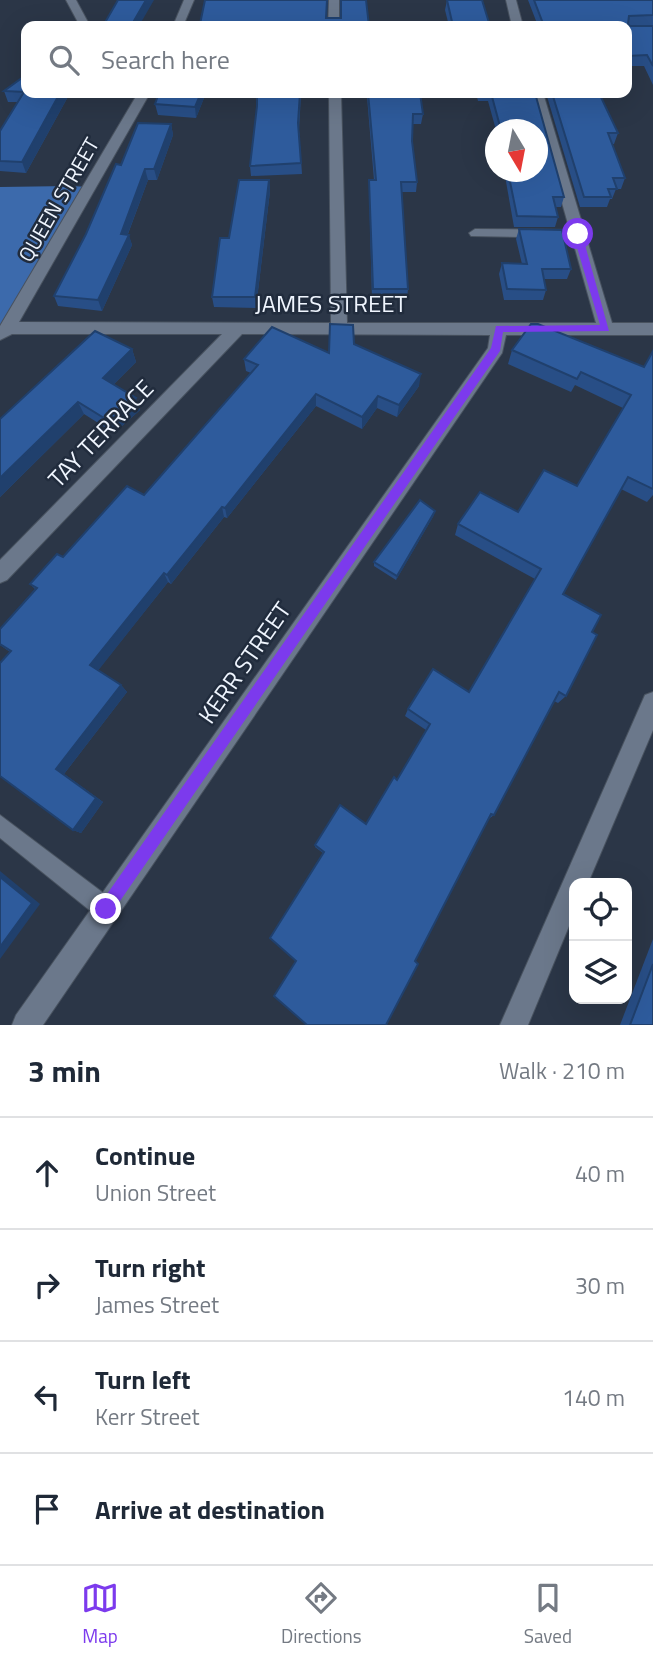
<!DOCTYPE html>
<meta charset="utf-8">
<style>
:root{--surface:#fff;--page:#f6f6f7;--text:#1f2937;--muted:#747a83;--line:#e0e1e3;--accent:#7c3aed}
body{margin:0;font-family:"Titillium Web",sans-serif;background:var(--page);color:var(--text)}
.controls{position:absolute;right:21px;bottom:21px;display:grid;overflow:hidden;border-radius:14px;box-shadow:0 7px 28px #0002}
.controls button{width:63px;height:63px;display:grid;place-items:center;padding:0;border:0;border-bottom:2px solid var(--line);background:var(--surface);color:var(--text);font:35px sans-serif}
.compass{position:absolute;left:485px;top:119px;width:63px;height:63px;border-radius:50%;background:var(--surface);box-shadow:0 7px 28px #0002;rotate:170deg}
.stop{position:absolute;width:21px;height:21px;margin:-16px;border:5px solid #7c3aed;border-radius:50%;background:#fff}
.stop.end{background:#7c3aed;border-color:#fff;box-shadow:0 2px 7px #0008}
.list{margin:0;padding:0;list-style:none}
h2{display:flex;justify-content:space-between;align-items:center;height:91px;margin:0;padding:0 28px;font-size:30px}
h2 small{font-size:23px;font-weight:400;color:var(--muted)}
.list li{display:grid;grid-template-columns:46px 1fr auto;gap:21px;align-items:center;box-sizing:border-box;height:112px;padding:0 28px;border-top:2px solid var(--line)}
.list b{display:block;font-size:26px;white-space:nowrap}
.list p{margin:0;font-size:23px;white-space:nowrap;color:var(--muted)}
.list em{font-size:23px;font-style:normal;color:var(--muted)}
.icon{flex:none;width:38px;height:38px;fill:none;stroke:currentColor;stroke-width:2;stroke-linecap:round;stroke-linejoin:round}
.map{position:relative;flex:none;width:653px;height:1025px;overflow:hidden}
.search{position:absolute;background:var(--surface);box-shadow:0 7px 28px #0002;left:21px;right:21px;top:21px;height:77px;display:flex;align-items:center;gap:18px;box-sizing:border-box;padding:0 24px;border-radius:14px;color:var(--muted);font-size:26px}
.sheet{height:539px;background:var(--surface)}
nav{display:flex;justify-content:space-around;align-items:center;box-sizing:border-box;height:98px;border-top:2px solid var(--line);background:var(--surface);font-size:19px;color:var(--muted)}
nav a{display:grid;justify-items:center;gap:4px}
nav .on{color:var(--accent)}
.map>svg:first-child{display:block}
.forest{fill:#3c6aac}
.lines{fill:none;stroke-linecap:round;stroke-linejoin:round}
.service-casing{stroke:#48525f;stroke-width:2}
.minor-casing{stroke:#48525f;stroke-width:2}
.secondary-casing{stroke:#48525f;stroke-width:2}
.service{fill:#6b788b;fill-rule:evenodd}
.minor{fill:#6b788b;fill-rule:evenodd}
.secondary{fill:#6b788b;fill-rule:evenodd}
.wall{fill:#284e86}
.shaded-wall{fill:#20406d}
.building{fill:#2e5b9c;stroke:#20406d;stroke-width:2}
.route{fill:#7c3aed}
.labels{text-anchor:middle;stroke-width:5;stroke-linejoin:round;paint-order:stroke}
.far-street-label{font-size:21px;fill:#eff5fe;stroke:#212c3d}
.street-label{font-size:24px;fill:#eff5fe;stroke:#212c3d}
</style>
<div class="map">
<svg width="653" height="1025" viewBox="0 0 653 1025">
<rect width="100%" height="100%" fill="#2b3647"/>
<path class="forest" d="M69,186L91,187L0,335V187Z"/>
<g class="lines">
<g class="service-casing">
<g id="service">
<path d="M475,229L577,230L583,234L577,238L471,236L469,233Z"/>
<path d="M0,815L114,901L117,909L114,917L106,920L98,917L0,838Z"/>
</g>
</g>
<g class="minor-casing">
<g id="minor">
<path d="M66,0H76L90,26H80Z"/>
<path d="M184,0H194L183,26H173Z"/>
<path d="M329,0H339V26H328Z"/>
<path d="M506,0H516L523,26H512Z"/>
<path d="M138,93H150L19,322L331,323L329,93H341L347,323H596L531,93H543L612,323H653V335H506L502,353L43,1025H12L16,1015L488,348L490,335L242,334L7,580L0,583V560L222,334H12L0,340V326Z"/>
</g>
</g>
<g class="secondary-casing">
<path id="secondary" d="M653,692V730L588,883H574V914L528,1025H500L645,695Z"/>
</g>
<use href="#service" class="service"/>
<use href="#minor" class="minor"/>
<use href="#secondary" class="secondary"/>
</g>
<g class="wall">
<path d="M447,0L490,26H449L445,10Z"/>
<path d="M528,0H653V25L630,26H653V85L644,66H627V26H538Z"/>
<path d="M26,75V93H70L26,173L0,171V131L18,102H8L4,91Z"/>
<path d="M159,93H206L196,118L158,115L155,104Z"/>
<path d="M257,93H327L326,94L301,95L299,130L302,174L251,176L250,166L257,106Z"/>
<path d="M343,93H535L564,197L561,207H556L558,217L555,227H514L505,176L506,172H537V130H496L488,101H478L477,97H420L423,114L421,124H413L412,141L417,182L416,192H401L408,289L407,299H372L369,190V180H374L367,97L344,94Z"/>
<path d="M546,93H599L618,133L614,144H612L625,178L621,189H616L612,199H610L607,207H580Z"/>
<path d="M171,124L173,135L157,180H148L128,234L132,245L102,311L58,306L54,296L121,165Z"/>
<path d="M269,180L270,191L256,308L214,307L212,297L229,238Z"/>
<path d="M519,229L571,269L567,279H544L546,290L543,300H504L499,274L502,263L522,264L516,239Z"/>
<path d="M354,344L419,386L397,417L377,408L362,429L316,406L227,518L224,517L171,584L168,582L98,670L121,685L127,692L64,774L103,802L81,833L73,830L10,652L0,645V629L35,589L30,584L144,495L251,373L246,371L244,359L329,353Z"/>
<path d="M132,349L136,362L114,384L140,410L114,433L84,414L0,497V419Z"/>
<path d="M512,350L644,367L653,351V495L647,502L621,489L563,594L592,632L566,696L558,703L554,701L494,815L296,961L323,853L315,847V845L366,824L397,780L426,730L405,716L408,709L469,692L535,579L455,535L458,524L518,512L577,486L623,408L575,385L571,392L508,364Z"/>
<path d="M434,515L396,580L374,566V562Z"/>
<path d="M653,939V1025H620Z"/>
</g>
<g class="shaded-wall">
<path d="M146,0H154L139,26H131Z"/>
<path d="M60,93H70L26,173L22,162Z"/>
<path d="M201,93H206L196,118L195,107Z"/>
<path d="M171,124L173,135L157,180L154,169Z"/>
<path d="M145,169L148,180L124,244L121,234Z"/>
<path d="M269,180L270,191L256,308L255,297Z"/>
<path d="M129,235L132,245L102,311L98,300Z"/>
<path d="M132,349L136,362L108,390L103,378Z"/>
<path d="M421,374L419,386L397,417L399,405Z"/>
<path d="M316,394V406L227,518L225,508Z"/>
<path d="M378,396L377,408L362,429V417Z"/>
<path d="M136,398L140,410L114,433L109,421Z"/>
<path d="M78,402L84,414L0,497V478Z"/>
<path d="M222,507L224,517L171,584L167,575Z"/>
<path d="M435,511L434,515L396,580L397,576Z"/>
<path d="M164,573L168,582L97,672L90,665Z"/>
<path d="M121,685L127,692L64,774L103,802L81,833L73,830L56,769Z"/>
<path d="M0,871L40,904L0,959Z"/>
</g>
<g class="building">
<path d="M118,0H146L131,26H103Z"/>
<path d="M205,0H327L326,18H341V0H366L369,26H432H187L188,24H200Z"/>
<path d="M447,0H482L490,26H453Z"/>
<path d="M534,0H653V15L629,16L628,24L630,26H653V66L647,55L627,56V26H544Z"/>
<path d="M26,75V93H60L22,162L0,161V131L24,92L4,91Z"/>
<path d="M159,93H201L195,107L155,104Z"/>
<path d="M257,93H300L298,123L301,163L250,166L257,106Z"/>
<path d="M368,93H420L423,114H413L412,141L417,182H401L408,289H373L369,180H376Z"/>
<path d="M491,93H535L564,197H553L558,217L517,216L508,172H537V130H501Z"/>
<path d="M552,93H599L618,133H608L625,178H613L617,189H608L611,197H584Z"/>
<path d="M138,123L171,124L154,169H145L121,234L129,235L98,300L54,296L86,234L116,164L121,165Z"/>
<path d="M239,180H269L255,297H212L220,238H229Z"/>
<path d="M519,229L562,230L571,269H542L546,290L507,289L502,263L527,264Z"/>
<path d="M330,324L353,325L354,344L421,374L399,405L378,396L362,417L316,394L225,508L222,507L167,575L164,573L90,665L121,685L56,769L96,798L73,830L0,776V663L11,651L0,644V629L37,588L30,584L57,554L63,557L127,486L144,495L258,365L244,359L272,327L329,353Z"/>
<path d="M531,324H538L644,367L653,351V489L628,477L563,594L601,615L592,632L597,635L566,696L559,692L494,815L491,814L415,961L418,964L386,1025H307L274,996L296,961L270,938L324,852L315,845L340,805L366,824L394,777L397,780L430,724L408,709L433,669L469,692L541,569L458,524L480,492L518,512L544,470L577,486L631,395L581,372L577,379L512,350Z"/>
<path d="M95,331L132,349L103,378L136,398L109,421L78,402L0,478V419Z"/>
<path d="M420,500L435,511L397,576L374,562Z"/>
<path d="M0,877L32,903L0,947Z"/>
<path d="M653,964V1025H630Z"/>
</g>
<path class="route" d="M578,231L582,234L609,331L503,332L500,351L111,914L106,917L100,914L98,909L100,904L491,348L496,326L600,325L573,234Z"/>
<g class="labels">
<g class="far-street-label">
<text transform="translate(59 200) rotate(-60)" y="7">QUEEN STREET</text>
</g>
<g class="street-label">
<text x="331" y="312">JAMES STREET</text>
<text transform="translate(101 434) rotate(-46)" y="8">TAY TERRACE</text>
<text transform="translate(245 663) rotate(-55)" y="8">KERR STREET</text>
</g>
</g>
</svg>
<div class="controls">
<button><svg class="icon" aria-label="locate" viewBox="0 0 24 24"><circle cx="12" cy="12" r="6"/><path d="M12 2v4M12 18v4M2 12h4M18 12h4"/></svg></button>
<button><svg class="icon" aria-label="layers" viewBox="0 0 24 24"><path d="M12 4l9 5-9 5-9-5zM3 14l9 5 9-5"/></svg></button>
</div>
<svg class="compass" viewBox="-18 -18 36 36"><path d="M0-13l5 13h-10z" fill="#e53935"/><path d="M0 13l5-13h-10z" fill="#747a83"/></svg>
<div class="stop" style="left:578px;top:234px"></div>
<div class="stop end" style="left:106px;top:909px"></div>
<div class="search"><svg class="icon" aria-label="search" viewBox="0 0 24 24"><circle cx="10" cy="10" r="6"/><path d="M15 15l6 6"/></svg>Search here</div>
</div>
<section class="sheet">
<h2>3 min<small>Walk · 210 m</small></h2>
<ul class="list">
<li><svg class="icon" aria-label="ahead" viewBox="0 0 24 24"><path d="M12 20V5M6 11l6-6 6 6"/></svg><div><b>Continue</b><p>Union Street</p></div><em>40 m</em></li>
<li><svg class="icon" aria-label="right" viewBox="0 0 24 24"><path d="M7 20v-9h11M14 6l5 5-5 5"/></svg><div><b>Turn right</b><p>James Street</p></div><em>30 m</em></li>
<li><svg class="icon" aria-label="left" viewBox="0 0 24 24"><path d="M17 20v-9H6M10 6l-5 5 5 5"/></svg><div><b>Turn left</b><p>Kerr Street</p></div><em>140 m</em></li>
<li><svg class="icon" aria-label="arrive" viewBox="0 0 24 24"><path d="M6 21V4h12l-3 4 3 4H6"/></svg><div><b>Arrive at destination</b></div></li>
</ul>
</section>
<nav>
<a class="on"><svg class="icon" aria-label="map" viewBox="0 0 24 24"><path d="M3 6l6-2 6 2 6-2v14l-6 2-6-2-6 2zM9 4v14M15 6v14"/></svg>Map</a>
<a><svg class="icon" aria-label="directions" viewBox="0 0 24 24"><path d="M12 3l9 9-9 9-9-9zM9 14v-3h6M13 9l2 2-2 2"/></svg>Directions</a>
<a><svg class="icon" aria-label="saved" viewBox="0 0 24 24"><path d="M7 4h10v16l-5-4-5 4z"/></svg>Saved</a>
</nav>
